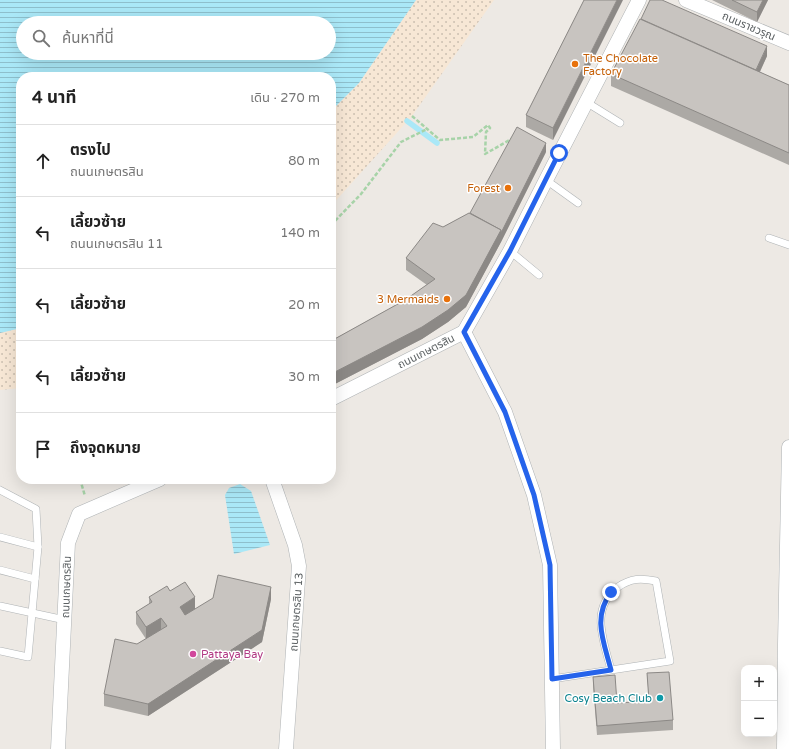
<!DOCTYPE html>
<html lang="th">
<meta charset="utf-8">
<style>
:root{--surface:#fff;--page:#f6f6f6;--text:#222;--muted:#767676;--line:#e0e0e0}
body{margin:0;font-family:"Varela Round","Noto Sans Thai",sans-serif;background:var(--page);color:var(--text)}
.controls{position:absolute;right:12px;bottom:12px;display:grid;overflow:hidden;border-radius:8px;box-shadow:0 4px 16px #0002}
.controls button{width:36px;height:36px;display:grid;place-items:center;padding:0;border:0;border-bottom:1px solid var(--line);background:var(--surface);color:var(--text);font:20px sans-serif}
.stop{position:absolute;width:12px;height:12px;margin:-9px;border:3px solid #2563eb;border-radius:50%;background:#fff}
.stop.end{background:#2563eb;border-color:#fff;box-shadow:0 1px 4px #0008}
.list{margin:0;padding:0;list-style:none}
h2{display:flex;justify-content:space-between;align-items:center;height:52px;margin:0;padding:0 16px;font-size:17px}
h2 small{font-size:13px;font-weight:400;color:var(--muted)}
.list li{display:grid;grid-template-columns:26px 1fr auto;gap:12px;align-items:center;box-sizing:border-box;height:72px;padding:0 16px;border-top:1px solid var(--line)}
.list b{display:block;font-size:15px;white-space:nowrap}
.list p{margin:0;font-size:13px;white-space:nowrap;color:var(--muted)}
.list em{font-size:13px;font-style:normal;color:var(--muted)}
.icon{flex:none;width:22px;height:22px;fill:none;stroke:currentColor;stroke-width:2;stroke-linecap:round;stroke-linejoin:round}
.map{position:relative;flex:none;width:789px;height:749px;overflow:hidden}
.search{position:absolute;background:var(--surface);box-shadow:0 4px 16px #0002;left:16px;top:16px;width:320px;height:44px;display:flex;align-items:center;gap:10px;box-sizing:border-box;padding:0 14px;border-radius:22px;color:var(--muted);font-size:15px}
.panel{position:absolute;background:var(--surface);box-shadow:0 4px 16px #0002;left:16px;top:72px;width:320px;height:412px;border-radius:16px}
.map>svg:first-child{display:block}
.sand{fill:url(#sand-dots)}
.water{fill:url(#water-rules);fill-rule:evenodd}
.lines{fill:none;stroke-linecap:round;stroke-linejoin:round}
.stream{stroke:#aae8f7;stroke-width:5.5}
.lane-casing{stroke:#afb3b5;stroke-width:8}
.street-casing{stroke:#afb3b5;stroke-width:15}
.path{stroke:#a7d3a8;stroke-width:2.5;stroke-dasharray:4 2;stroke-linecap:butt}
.lane{stroke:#fff;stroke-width:7}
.street{stroke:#fff;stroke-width:14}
.wall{fill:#aca9a5}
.shaded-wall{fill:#8c8986}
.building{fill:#c8c4c0;stroke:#8c8986}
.route{stroke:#2563eb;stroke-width:5}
.food-dot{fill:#e8710a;stroke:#fff;stroke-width:1.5}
.hotel-dot{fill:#d1479c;stroke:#fff;stroke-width:1.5}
.culture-dot{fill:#0f9aa8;stroke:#fff;stroke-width:1.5}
.labels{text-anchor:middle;stroke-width:3;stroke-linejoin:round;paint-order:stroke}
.street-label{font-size:11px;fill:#5c6163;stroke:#fff}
.food-label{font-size:11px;fill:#c56008;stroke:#fff;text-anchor:end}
.hotel-label{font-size:11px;fill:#b23c85;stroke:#fff;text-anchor:start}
.culture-label{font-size:11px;fill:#0d838f;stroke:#fff;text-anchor:end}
</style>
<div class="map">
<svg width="789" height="749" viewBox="0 0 789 749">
<defs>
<pattern id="sand-dots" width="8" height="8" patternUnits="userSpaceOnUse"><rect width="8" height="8" fill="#f7e7d5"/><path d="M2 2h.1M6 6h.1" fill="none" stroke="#cbbfb0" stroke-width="1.8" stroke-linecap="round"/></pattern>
<pattern id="water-rules" width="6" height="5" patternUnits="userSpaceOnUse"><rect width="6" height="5" fill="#aae8f7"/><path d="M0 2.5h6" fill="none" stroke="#8ebfcc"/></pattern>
</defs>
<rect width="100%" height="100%" fill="#ede9e4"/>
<g class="sand">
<path d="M416,0H494L412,116L331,206V111L359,83Z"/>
<path d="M21,328V388L0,390V333Z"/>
</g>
<g class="water">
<path d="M0,0H416L359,83L331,111V77H21V328L0,333ZM23,23H329V53H23Z"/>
<path d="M240,484L251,491L270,545L234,554L225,495L229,488Z"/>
</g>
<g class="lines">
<path class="stream" d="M407,121L437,143"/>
<g class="lane-casing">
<g id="lane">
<path d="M586,102L620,123"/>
<path d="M546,180L578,203"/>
<path d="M769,238L789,245"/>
<path d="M510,251L539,275"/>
<path d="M0,490L36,509L38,547L28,657L0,651"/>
<path d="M0,537L38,547"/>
<path d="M0,570L35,579"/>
<path d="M0,606L65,620"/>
<path d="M552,679L670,661L656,581C641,578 631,578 618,587C589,609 604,641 611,670"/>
</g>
</g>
<g class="street-casing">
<g id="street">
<path d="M686,0L789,43"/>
<path d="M464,332L505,412L534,495L550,565L553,749"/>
<path d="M331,399L464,332L510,251L546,180L639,0"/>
<path d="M272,479L295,545L299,566L286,749"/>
<path d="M58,749L68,543L79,514L160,479"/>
<path d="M784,749L785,644L789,447"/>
</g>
</g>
<g class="path">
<path d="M412,116L440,140L473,137L488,125L490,128L486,132L485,154L513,138"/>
<path d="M331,225L361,194L401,142L427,129"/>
<path d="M80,479L85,496"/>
</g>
<use href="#lane" class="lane"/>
<use href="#street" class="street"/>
</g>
<g class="wall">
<path d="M584,0L553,140L526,127V115Z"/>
<path d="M712,0H768L757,22Z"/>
<path d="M767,56L760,72L789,85V165L611,86V74Z"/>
<path d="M546,152L501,242L466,307L448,322L422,339L331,386V341L405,300L427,285L406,270V258L443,227L470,213Z"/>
<path d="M170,591L195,609L271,599L262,642L148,716L104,706V694L137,644L146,639L136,624V612L149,604V597Z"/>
<path d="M647,673L673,720V730L597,735L593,686V677L617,703L649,701Z"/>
</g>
<g class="shaded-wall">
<path d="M617,0H623L553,140V128Z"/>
<path d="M763,0H768L757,22V12Z"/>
<path d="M767,46V56L755,82V73Z"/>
<path d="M546,143V152L501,242L466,307L448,322L422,339L331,386V374L422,327Z"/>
<path d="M271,587V599L262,642L148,716V704Z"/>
<path d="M195,597V609L180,619V607Z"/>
<path d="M161,618V630L146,639V627Z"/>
</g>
<g class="building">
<path d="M584,0H617L553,128L526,115Z"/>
<path d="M650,0H662L767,46L756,70L641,19Z"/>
<path d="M732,0H763L757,12Z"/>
<path d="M640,19L789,85V153L611,74Z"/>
<path d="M517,127L546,143L501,233V230L470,213Z"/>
<path d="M469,213L501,230L466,295L448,310L422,327L331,374V341L405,300L435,279L406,258L433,223L443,227Z"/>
<path d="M218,575L271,587L262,630L148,704L104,694L115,639L137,644L167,626L161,618L146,627L136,612L152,602L149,597L167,586L170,591L185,582L195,597L180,607L185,615L213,598Z"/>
<path d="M669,672L673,720L597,726L593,677L615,675L617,703L649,701L647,673Z"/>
</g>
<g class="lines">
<path class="route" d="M559,153L510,251L464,332L505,412L534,495L550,565L552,679L611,670C604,642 592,618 611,592"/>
</g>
<g class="food-dot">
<circle cx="575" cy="64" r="4"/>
<circle cx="508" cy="188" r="4"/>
<circle cx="447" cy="299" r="4"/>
</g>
<circle class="hotel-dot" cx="193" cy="654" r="4"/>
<circle class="culture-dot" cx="660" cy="698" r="4"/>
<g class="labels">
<g class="street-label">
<text transform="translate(749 26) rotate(23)" y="4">ถนนราชวรุณ</text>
<text transform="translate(426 351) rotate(-27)" y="4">ถนนเกษตรสิน</text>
<text transform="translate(66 587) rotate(-88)" y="4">ถนนเกษตรสิน</text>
<text transform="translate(296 612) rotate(-86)" y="4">ถนนเกษตรสิน 13</text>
</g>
<g class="food-label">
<text x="583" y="62" text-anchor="start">The Chocolate<tspan x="583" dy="13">Factory</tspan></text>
<text x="500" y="192">Forest</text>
<text x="439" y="303">3 Mermaids</text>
</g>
<g class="hotel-label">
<text x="201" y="658">Pattaya Bay</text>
</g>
<g class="culture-label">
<text x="652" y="702">Cosy Beach Club</text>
</g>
</g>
</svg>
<div class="controls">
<button>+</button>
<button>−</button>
</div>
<div class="stop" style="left:559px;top:153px"></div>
<div class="stop end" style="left:611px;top:592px"></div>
<div class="search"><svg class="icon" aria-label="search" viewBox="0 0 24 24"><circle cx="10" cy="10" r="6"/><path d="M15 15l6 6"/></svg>ค้นหาที่นี่</div>
<section class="panel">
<h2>4 นาที<small>เดิน · 270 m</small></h2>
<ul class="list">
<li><svg class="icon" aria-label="ahead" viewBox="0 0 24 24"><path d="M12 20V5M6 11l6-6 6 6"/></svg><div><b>ตรงไป</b><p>ถนนเกษตรสิน</p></div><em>80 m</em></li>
<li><svg class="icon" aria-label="left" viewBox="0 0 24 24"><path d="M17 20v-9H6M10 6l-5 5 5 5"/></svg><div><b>เลี้ยวซ้าย</b><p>ถนนเกษตรสิน 11</p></div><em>140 m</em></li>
<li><svg class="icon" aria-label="left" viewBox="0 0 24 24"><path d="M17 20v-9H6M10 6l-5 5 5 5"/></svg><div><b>เลี้ยวซ้าย</b></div><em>20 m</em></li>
<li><svg class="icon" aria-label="left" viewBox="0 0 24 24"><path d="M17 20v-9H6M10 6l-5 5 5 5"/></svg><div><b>เลี้ยวซ้าย</b></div><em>30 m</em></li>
<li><svg class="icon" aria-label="arrive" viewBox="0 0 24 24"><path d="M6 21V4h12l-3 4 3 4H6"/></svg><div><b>ถึงจุดหมาย</b></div></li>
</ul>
</section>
</div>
